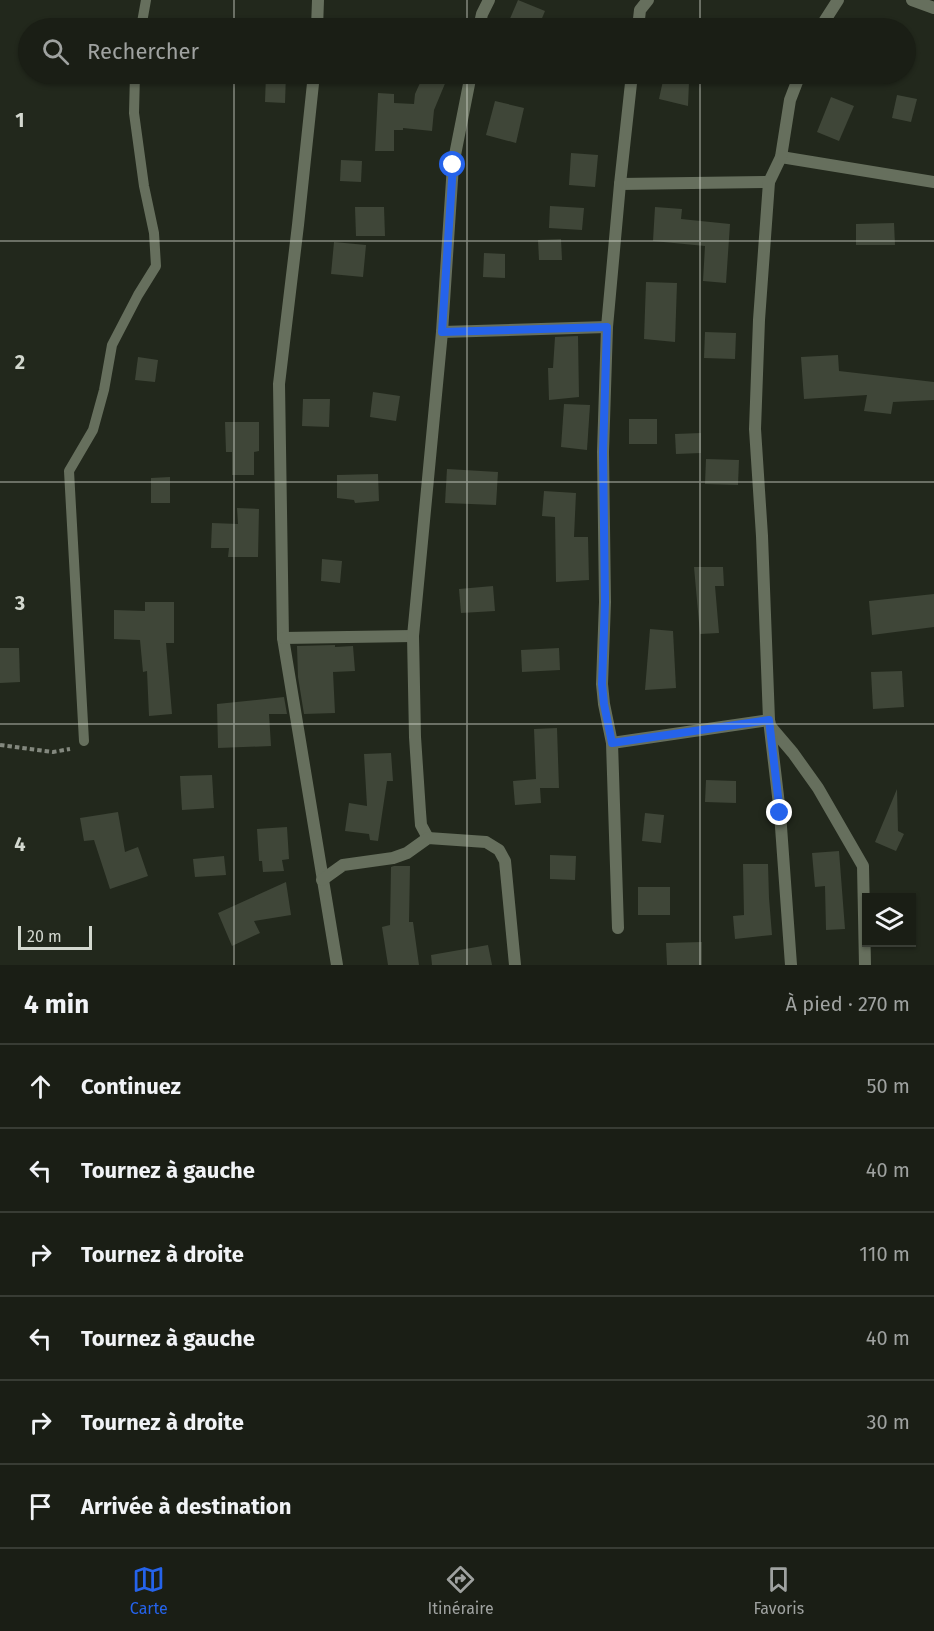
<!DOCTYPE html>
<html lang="fr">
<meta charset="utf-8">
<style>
:root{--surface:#1a1e15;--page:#272b22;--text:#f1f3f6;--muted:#9fa2a0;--line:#383c34;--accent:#2563eb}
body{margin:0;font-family:"Fira Sans",sans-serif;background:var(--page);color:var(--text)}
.controls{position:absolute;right:18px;bottom:18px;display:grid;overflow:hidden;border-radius:0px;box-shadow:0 2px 4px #0004}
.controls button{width:54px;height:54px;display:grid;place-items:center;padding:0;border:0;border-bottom:2px solid var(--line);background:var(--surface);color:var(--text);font:30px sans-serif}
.scale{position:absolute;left:18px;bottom:15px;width:74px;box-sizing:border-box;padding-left:6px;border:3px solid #d3d8cf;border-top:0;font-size:16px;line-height:21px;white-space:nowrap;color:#d3d8cf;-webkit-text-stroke:4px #22281c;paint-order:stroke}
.stop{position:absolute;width:18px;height:18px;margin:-14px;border:4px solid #2563eb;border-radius:50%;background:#fff}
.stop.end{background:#2563eb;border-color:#fff;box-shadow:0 2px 6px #0008}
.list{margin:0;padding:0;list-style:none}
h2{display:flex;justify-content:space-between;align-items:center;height:78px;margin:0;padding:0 24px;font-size:26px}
h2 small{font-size:20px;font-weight:400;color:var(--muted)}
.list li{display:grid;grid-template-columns:39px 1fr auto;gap:18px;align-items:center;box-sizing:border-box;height:84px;padding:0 24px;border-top:2px solid var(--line)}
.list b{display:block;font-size:22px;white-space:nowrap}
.list em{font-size:20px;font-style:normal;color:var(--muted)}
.icon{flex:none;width:33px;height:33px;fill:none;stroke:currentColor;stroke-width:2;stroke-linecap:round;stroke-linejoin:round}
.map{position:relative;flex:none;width:934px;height:965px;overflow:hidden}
.search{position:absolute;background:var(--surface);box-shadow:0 2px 4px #0004;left:18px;right:18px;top:18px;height:66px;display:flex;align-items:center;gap:15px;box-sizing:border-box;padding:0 21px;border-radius:33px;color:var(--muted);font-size:22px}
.sheet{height:582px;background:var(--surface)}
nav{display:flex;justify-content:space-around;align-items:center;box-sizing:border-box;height:84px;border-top:2px solid var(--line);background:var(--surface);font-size:16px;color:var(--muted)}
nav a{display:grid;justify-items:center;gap:3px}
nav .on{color:var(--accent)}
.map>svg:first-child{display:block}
.building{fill:#3f4638}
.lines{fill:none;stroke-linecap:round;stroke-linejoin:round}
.path{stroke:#83887e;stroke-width:4;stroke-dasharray:4.5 3;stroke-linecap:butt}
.lane{stroke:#666f5d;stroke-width:10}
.street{stroke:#666f5d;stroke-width:12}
.route{stroke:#2563eb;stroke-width:8}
.grid{fill:none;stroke:#d3d8cf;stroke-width:1.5;stroke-opacity:0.55}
.grid-label{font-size:20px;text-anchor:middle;font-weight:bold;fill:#d3d8cf;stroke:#22281c;stroke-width:4.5;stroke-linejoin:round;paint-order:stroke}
</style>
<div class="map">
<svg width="934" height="965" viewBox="0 0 934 965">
<rect width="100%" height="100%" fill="#22281c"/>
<g class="building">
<path d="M518,0L545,11L538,28H506Z"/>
<path d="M266,74H286L285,103L265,102Z"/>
<path d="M424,74H449L434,110L432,131L403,128V130H394V151H375L378,93L394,94V103L414,104L415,94Z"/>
<path d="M664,76L689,82L688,106L659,99Z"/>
<path d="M897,95L917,99L911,122L892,118Z"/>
<path d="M831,97L854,106L839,141L817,132Z"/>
<path d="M495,101L524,108L516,143L486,135Z"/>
<path d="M571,153L598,155L595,187L569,185Z"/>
<path d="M341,160L362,161L361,182L340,181Z"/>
<path d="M550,206L584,208L582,230L549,228Z"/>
<path d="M355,207H384L385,236H356Z"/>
<path d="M655,207L682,209L681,219L730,224L726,283L703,281L705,246L653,241Z"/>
<path d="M894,223L895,245H856V224Z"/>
<path d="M561,239L562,260H539L538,240Z"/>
<path d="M334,242L366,245L363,277L331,274Z"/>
<path d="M484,253L505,254V278L483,277Z"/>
<path d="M646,282L677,283L675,342L644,339Z"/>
<path d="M705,332L736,333L735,359L704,358Z"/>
<path d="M578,336L579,397L549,400L548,368H553L555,337Z"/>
<path d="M838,355L839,371L934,382V400L893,402L891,414L864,411L867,395L804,399L801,357Z"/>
<path d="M138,357L158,360L155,382L135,380Z"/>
<path d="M373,392L400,396L396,421L370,417Z"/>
<path d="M303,399H330L329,427L302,426Z"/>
<path d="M564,404L590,405L587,450L561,447Z"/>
<rect x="629" y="419" width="28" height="25"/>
<path d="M225,422H259V451L254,452V475H232V452H226Z"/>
<path d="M701,433V453L676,454L675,434Z"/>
<path d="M706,459L739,460L738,485L705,484Z"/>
<path d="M447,469L498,472L496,505L445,503Z"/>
<path d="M378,474L379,501L355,503L354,500L337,498V475Z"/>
<path d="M170,477V503H151V478Z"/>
<path d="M544,491L576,493L574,537H588L589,580L556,582L555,517L542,516Z"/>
<path d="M237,508L259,509L258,557H228L229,548H211L212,523L238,524Z"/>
<path d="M322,559L342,561L340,583L321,581Z"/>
<path d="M694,567H723L724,586H715L719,633L700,634Z"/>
<path d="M493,586L495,611L461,613L459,589Z"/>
<path d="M934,594V627L872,635L869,601Z"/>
<path d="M145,602H174V643H166L172,714L149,716L147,671L143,672L140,640L114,639V610L145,611Z"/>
<path d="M650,629L673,631L676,688L645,690Z"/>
<path d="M335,645V647L353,646L355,671L333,672L335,713L304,714L298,677L297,646Z"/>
<path d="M0,648H19L20,682L0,683Z"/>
<path d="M559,648L560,670L522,672L521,650Z"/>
<path d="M902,671L904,707L873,709L871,672Z"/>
<path d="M284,697L287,714H269L271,746L218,748L217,704Z"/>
<path d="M557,728L559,788H540L541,803L515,805L513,781L536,779L534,729Z"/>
<path d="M391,753L393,781H387L378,841L370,840L369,834L345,831L349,803L367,806L364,754Z"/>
<path d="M212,775L214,808L182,810L180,776Z"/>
<path d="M706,780L736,781V803L705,802Z"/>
<path d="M897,789L898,831L904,834L896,851L875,842Z"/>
<path d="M118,812L125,852L138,847L148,876L110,889L94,840L84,841L80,818Z"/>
<path d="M645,813L664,815L661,843L642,841Z"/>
<path d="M287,827L289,859L282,860L284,871L263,872L262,861H259L257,829Z"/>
<path d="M839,851L845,929L826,930L825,886L815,887L812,853Z"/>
<path d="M550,855L576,856L575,880L550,879Z"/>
<path d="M224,856L226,875L195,877L193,859Z"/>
<path d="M743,864H768L769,898L772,935L735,939L733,916L744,915Z"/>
<path d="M394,866H410L409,922H413L419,965H388L382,927L390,925L391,867Z"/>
<path d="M286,882L291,915L254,921L260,933L232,946L218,913Z"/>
<rect x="638" y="887" width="32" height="28"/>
<path d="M702,942V965H667L666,943Z"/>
<path d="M488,945L492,965H432L431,955Z"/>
</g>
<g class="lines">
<path class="path" d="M0,745L53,752L70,749"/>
<g class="lane">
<path d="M141,28L146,0"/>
<path d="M84,741L69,471L93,430L104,390L112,345L138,295L156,266L154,233L144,186L134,113L135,74"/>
</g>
<g class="street">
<path d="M912,0L934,8"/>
<path d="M317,28L318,0"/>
<path d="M479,28L482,14L489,0"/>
<path d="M638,28L640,10L648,0"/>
<path d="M820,28L838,0"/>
<path d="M314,74L298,225L279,384L283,638L337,965"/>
<path d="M781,157L934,182"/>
<path d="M620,184L769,182"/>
<path d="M442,332L607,327"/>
<path d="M283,638L413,636"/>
<path d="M612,743L769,720L770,726L793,753L818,788L863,866L865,965"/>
<path d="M428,838L421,825L420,812L415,737L413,636L442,332L453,165L471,74"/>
<path d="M322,880L343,865L393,858L407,853L428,838L486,842L499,850L505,861L515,965"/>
<path d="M618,928L612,743L604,704L602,684L605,602L603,452L607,327L620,184L632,74"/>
<path d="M791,965L780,813L769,720L762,536L755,429L759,320L769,182L781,157L790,100L800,74"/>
</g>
</g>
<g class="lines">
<path class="route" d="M453,165L442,332L607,327L603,452L605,602L602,684L604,704L612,743L769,720L780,813"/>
</g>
<path class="grid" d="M234,0V28M467,0V28M700,0V28M234,74V965M467,74V965M700,74V965M0,241H934M0,482H934M0,724H934"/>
<g class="grid-label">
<text x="20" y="127">1</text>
<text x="20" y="369">2</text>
<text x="20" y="610">3</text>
<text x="20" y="851">4</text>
</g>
</svg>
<div class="controls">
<button><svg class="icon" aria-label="layers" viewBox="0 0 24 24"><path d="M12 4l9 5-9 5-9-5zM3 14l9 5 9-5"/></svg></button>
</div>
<div class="scale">20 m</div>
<div class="stop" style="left:453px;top:165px"></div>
<div class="stop end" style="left:780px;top:813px"></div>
<div class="search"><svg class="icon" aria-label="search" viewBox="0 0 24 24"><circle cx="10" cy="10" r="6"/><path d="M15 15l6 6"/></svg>Rechercher</div>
</div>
<section class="sheet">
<h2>4 min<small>À pied · 270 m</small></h2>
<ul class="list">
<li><svg class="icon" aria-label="ahead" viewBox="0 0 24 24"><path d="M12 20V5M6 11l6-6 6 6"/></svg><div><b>Continuez</b></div><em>50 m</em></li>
<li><svg class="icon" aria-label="left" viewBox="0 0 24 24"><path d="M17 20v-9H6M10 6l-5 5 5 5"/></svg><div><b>Tournez à gauche</b></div><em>40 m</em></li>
<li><svg class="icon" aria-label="right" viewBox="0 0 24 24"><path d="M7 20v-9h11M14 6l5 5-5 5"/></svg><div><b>Tournez à droite</b></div><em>110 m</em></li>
<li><svg class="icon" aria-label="left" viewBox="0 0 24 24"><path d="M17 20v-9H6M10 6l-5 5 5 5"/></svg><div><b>Tournez à gauche</b></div><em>40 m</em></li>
<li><svg class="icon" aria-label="right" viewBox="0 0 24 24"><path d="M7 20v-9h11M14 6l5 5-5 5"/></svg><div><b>Tournez à droite</b></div><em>30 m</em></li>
<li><svg class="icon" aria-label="arrive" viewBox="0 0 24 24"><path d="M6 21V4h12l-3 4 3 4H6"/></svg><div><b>Arrivée à destination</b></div></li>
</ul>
</section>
<nav>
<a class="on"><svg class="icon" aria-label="map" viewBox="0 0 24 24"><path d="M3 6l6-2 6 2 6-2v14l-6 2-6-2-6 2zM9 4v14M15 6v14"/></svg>Carte</a>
<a><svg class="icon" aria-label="directions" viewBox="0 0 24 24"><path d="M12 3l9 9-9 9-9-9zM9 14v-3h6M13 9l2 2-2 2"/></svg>Itinéraire</a>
<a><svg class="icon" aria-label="saved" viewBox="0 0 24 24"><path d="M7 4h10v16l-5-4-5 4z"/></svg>Favoris</a>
</nav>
